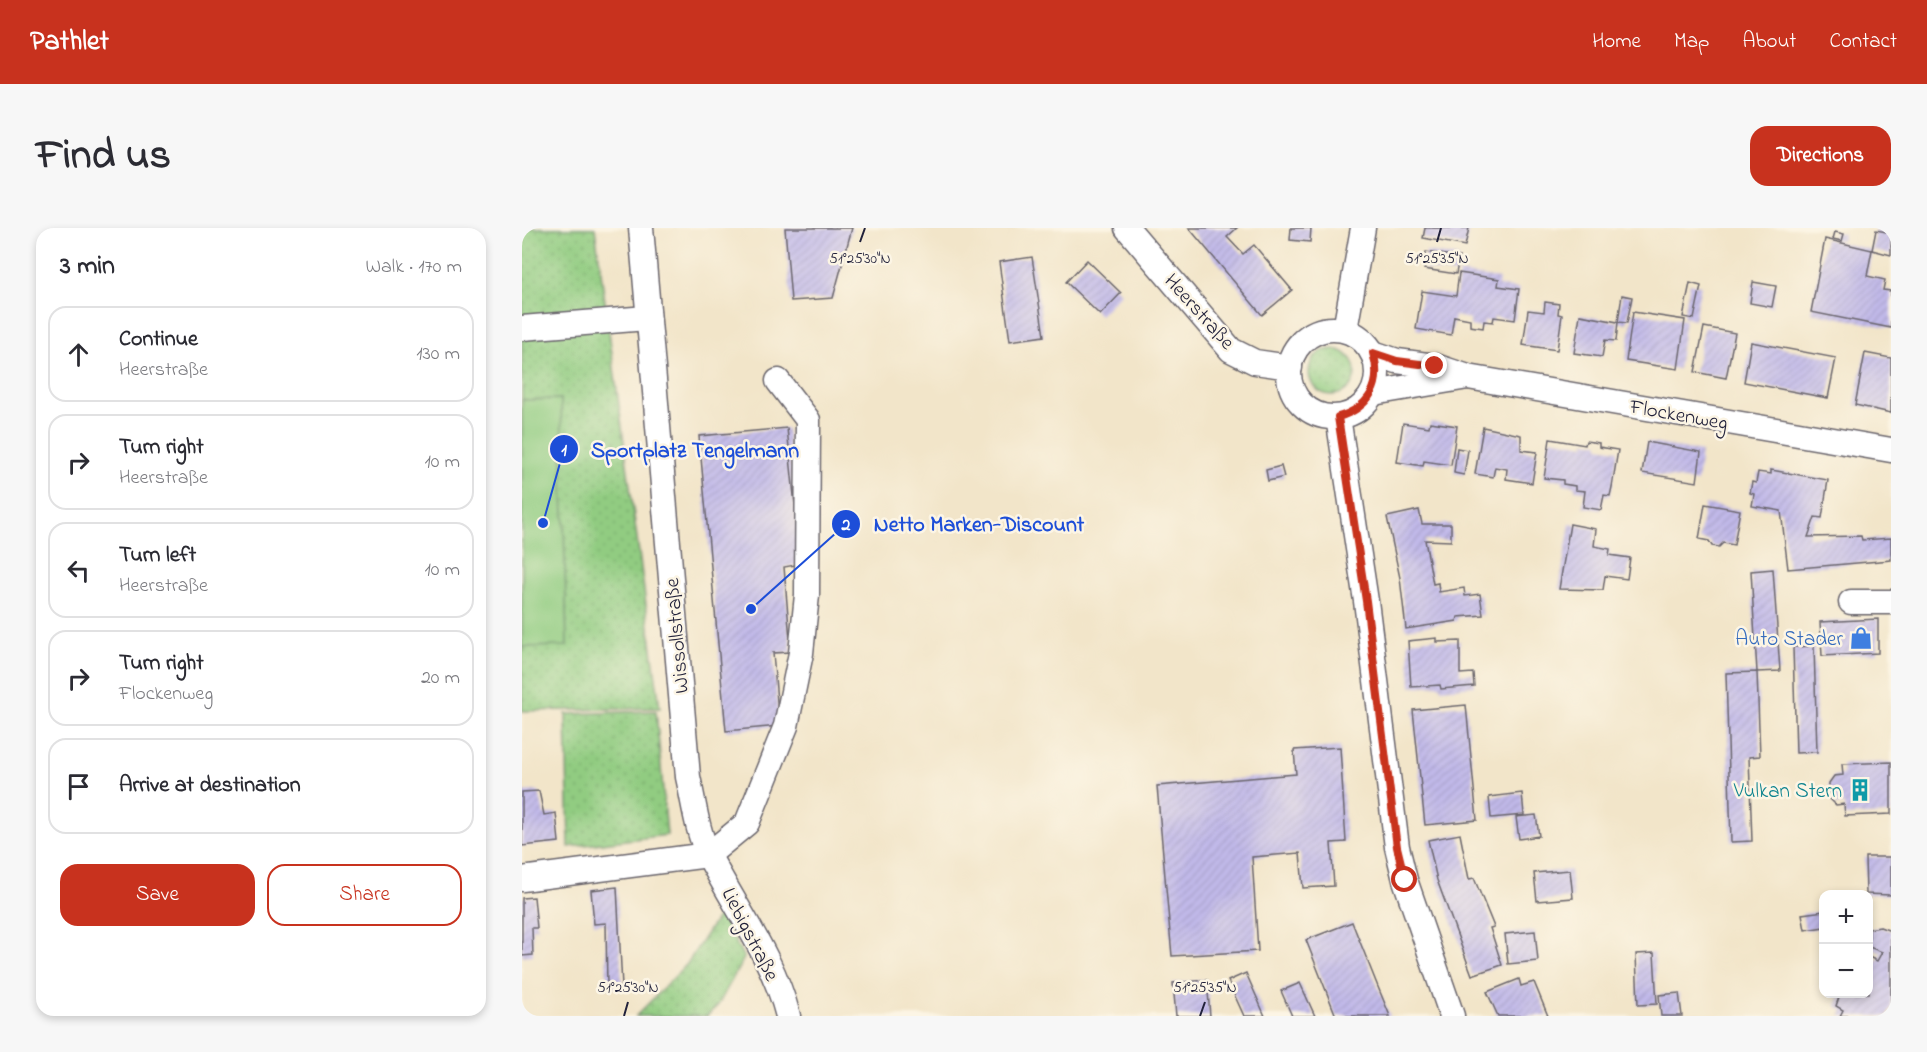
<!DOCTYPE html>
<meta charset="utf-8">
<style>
:root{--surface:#fff;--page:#f7f7f7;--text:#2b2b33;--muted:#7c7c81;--line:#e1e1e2;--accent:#c8321e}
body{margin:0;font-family:"Indie Flower",sans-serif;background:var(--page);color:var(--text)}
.controls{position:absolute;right:18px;bottom:18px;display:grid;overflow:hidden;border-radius:12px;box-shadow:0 3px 9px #0003}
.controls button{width:54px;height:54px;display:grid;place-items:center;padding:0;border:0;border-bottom:2px solid var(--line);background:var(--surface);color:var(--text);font:30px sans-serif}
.stop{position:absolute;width:18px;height:18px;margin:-14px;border:4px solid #c8321e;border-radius:50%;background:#fff}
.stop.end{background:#c8321e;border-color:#fff;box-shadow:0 2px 6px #0008}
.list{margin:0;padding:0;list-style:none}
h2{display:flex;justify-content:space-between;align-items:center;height:78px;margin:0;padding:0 24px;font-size:26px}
h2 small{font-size:20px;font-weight:400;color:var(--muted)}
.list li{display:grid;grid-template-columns:39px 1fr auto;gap:18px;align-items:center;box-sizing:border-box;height:96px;margin:0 12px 12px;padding:0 12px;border:2px solid var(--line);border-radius:18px}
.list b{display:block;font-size:22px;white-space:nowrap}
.list p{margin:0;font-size:20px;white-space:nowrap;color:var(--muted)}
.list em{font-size:20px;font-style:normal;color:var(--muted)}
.actions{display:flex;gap:12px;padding:18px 24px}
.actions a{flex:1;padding:14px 0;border:2px solid var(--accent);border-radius:18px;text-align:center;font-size:21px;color:var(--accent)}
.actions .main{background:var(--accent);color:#fff}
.icon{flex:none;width:33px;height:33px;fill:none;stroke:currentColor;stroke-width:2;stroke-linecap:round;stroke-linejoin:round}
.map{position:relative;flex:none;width:1369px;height:788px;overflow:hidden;border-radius:18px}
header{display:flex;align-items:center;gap:36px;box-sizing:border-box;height:84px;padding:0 30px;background:var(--accent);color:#fff}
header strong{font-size:28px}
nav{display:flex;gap:33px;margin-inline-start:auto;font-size:21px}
.intro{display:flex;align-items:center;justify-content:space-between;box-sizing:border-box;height:144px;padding:0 36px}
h1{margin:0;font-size:42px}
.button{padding:15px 27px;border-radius:18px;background:var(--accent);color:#fff;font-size:21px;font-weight:700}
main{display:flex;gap:36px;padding:0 36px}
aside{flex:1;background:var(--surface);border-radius:18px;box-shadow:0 3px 9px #0003}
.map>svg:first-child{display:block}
.grass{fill:url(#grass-dots);stroke:#5a775e;stroke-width:1.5}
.pitch{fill:#91cc81;stroke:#5a775e;stroke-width:1.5}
.building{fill:url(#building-hatch)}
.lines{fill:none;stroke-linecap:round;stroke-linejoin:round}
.minor-casing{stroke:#6b666d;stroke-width:27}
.minor{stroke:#fff;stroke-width:24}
.route{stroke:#c8321e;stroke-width:8}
.ticks{fill:none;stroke:#22223b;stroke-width:2}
.labels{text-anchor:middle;stroke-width:5;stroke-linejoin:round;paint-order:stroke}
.street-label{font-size:21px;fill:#22223b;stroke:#fcf5e5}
.shop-label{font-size:21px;fill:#366cbe;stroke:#fcf5e5;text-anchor:end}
.culture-label{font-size:21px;fill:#0d838f;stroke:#fcf5e5;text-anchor:end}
.ticks-label{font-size:15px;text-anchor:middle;fill:#22223b;stroke:#fcf5e5;stroke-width:5;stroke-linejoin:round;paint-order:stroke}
.leader{fill:none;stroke:#1d4ed8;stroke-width:2}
.callout-dot{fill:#1d4ed8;stroke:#fcf5e5;stroke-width:2}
.mark-label{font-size:18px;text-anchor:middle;font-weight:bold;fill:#fff}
.callout-label{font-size:22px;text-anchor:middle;font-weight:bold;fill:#1d4ed8;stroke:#fcf5e5;stroke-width:5;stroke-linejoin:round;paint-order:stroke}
</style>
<header>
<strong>Pathlet</strong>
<nav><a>Home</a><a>Map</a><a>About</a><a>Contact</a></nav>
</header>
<div class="intro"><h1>Find us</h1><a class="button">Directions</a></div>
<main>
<aside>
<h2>3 min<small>Walk · 170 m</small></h2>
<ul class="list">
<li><svg class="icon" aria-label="ahead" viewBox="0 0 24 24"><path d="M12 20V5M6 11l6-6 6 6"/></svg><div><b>Continue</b><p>Heerstraße</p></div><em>130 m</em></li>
<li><svg class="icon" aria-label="right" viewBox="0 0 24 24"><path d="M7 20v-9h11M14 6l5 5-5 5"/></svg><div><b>Turn right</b><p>Heerstraße</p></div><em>10 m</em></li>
<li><svg class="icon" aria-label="left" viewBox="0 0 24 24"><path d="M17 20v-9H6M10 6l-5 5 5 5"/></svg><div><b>Turn left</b><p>Heerstraße</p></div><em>10 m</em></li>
<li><svg class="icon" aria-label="right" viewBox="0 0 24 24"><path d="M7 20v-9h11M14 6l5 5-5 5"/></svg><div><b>Turn right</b><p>Flockenweg</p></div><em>20 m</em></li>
<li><svg class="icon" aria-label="arrive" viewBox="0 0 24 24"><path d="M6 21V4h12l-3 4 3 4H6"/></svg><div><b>Arrive at destination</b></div></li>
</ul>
<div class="actions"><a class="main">Save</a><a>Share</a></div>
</aside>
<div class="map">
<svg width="1369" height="788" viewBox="0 0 1369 788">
<defs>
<pattern id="grass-dots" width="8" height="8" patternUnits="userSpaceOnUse" patternTransform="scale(1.5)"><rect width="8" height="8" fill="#91cc81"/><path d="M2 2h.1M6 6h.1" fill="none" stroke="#7daf70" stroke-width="1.8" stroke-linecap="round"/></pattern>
<pattern id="building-hatch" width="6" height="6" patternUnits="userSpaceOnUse" patternTransform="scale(1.5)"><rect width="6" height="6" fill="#c1b9e9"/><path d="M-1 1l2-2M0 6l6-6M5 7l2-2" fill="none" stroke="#a69fc9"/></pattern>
</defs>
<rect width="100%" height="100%" fill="#fcf5e5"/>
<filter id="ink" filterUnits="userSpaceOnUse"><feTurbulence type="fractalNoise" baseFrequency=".0167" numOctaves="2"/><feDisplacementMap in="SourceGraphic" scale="12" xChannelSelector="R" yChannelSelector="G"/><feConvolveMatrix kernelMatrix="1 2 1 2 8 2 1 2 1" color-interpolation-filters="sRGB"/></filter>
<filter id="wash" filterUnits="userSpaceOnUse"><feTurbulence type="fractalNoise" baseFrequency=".008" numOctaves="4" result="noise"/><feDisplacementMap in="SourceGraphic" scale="24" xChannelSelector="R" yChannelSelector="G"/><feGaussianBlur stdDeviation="1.35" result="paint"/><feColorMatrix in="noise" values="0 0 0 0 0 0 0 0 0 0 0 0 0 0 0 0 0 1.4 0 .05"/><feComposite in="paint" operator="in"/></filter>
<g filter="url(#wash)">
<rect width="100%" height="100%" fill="#f2e5c9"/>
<g class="grass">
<path d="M0,0H73L138,480L0,483Z"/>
<circle cx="810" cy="144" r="23"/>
<path d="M134,483L145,607L47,619L44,486Z"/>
<path d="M198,685L222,730L196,777L185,788H114L165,736Z"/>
</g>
<path class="pitch" d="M39,171L45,418L0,419V172Z"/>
<g id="blocks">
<g class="building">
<path d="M263,0H330L311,70L269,73Z"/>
<path d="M667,0H715L705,9L721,26L732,17L770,62L740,87Z"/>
<path d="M769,0H789L788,14L768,12Z"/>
<path d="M903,0H947L943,18L901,10Z"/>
<path d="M1365,0H1369V27L1350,22L1354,2L1365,4Z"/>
<path d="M1313,4L1322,6L1320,13L1311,11Z"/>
<path d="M1303,11L1350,22L1345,48L1363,52L1361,62L1369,63V100L1289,84Z"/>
<path d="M904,24L937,29L934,46L902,41Z"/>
<path d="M510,29L522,108L488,113L477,34Z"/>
<path d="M565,32L599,65L578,87L544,54Z"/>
<path d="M937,45L977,51L976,58L997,61L993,92L972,89L971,94L962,93L961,100L948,98V91L932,88L929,107L894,101L900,63L934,68Z"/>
<path d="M1231,54L1254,58L1250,79L1228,75Z"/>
<path d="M1168,55L1179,58L1172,91L1161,89Z"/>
<path d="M1100,67L1110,69L1105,95L1096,94L1094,113L1083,112L1080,129L1052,125L1058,87L1096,94Z"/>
<path d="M1023,74L1037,76L1036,86L1040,87L1035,122L1001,117L1006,82L1022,84Z"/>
<path d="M1111,84L1163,92L1156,141L1104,133Z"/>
<path d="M1182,99L1213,105L1204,150L1173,144Z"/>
<path d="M1229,114L1314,130L1306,170L1222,154Z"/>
<path d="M1343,125L1369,130V185L1333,177Z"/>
<path d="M908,194L935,198L929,237L902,233L901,238L875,234L881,195L907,199Z"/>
<path d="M961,199L999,207V222L1015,224L1010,255L984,251L985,241L973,239L971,249L953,246Z"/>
<path d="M265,200L279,336L262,339L269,424L251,425L257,498L204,503L177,208Z"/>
<path d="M1028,211L1063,217L1064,213L1077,215V219L1096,222L1090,259L1088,268L1082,267L1079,282L1061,279L1063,263L1053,262V258L1041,256V252L1022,250Z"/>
<path d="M1125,214L1179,224L1175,254L1120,245Z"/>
<path d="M935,220L946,222L942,247L932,245Z"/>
<path d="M759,238L762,249L746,253L744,242Z"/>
<path d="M1249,242L1306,252L1300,290L1293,289L1286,309L1339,308L1340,312L1369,310V332L1266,341L1259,283L1230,278L1232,266L1228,265L1230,254L1234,255L1236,244L1249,246Z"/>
<path d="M1183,276L1218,282L1212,317L1201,315L1197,319L1190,318L1187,313L1177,311Z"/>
<path d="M897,282L900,296H929V313L903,312L911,356L916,355L917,364L942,360L943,368L958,366L961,387L936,389L935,393L884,401L878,350L865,289Z"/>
<path d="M1048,296L1074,301L1072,318L1088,321L1087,327L1108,330L1105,351L1083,348L1081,362L1037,361Z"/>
<path d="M1251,341L1258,443L1235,444L1229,343Z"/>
<path d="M1356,391V425L1300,428L1298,394Z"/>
<path d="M915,410V414L938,413V446L951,445L952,458L919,461L918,457L889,459L886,413Z"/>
<path d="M1292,418L1295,524L1274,525L1271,419Z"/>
<path d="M1235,444L1238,528L1227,529L1230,613L1209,614L1204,445Z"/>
<path d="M944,477L955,592L903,597L891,482Z"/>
<path d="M818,519L824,614L809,615L812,658L781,660L778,625L730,629L736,723L650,728L635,558L774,546L772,522Z"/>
<path d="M1369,534V586L1323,588L1322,576L1314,577L1307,570V555L1312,548L1321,547L1320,536Z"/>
<path d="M17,563L22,587L34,585L37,614L0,618V564Z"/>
<path d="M1000,565L1002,587L969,590L967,569Z"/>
<path d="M1014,587L1017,608L997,611L994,589Z"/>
<path d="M938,606L947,651L952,650L972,699L968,700L980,737L950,747L915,652L906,612Z"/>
<path d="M1343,629H1369V667L1344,666Z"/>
<path d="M1048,642L1051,670L1015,673L1012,645Z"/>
<path d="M95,659L100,759L85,760L84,695L72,696L69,662Z"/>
<path d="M12,669L15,700H10L11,727L0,728V670Z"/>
<path d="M1302,683V699L1283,702L1280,686Z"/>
<path d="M830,694L856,759L868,788H814L784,712Z"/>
<path d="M1358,699L1369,703V779L1365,788H1318L1321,782L1314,778L1318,766L1347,765V729L1355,733L1360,724L1347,719V701Z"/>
<path d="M1013,703L1016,733L986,736L983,706Z"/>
<path d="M1132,725L1135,776L1116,777L1114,726Z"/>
<path d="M724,745L743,788H722L706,753Z"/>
<path d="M997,751L999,758L1012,754L1026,788H976L965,764Z"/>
<path d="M685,752L688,788H654L651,755Z"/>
<path d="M778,755L793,788H770L759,763Z"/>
<path d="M1157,765L1160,788H1139L1137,767Z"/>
</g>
</g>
</g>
<g filter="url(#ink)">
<use href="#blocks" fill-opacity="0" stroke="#6b666d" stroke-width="1.5"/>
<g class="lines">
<g class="minor-casing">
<g id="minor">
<path d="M119,0L166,549C172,575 175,604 187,628C214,681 251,729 266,788"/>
<path d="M605,0L709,122L733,134L768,139"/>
<path d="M0,100L125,90"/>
<circle cx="811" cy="145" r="44"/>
<path d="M823,102L841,0"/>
<path d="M851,125L875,133L913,138L946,149L1369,222"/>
<path d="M851,165L946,149"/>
<path d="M816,189L844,373L875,619L883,652L930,788"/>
<path d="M1329,374H1369"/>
<path d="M186,627L225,595L264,498L279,425L285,367L286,192L256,153"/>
<path d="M0,651L186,627"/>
</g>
</g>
<use href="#minor" class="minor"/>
</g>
</g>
<g class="lines" filter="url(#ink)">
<path class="route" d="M883,652L875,619L844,373L816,189C847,180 861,157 851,125L875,133L913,138"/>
</g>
<path class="ticks" d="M338,14L343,0M915,14L919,0M102,788L106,774M678,788L683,774"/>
<defs>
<g id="shop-bare" transform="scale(1.8)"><path d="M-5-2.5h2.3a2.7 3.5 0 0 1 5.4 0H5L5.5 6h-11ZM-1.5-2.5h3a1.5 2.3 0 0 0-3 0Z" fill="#3f7fe0" stroke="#fcf5e5" stroke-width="2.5" paint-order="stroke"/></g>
<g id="building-bare" transform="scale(1.8)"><path d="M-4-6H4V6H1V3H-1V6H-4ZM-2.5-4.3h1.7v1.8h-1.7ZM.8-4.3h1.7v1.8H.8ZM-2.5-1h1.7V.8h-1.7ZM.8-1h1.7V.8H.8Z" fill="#0f9aa8" stroke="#fcf5e5" stroke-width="2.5" paint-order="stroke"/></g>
</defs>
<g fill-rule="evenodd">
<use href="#shop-bare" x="1339" y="410"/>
<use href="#building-bare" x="1338" y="562"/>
</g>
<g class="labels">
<g class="street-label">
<text transform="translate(678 83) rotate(48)" y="7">Heerstraße</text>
<text transform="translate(1157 186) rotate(10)" y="7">Flockenweg</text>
<text transform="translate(154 408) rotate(-95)" y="7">Wissollstraße</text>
<text transform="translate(229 706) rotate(63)" y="7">Liebigstraße</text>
</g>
<g class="shop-label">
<text x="1321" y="417">Auto Stader</text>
</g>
<g class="culture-label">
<text x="1320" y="569">Vulkan Stern</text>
</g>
</g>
<g class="ticks-label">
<text x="338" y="35">51°25'30"N</text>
<text x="915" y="35">51°25'35"N</text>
<text x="106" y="764">51°25'30"N</text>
<text x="683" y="764">51°25'35"N</text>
</g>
<path class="leader" d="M21 295L42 221M229 381L324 296"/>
<g class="callout-dot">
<circle cx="21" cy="295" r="6"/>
<circle cx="229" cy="381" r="6"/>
<circle cx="42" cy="221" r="15"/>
<circle cx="324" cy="296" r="15"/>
</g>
<g class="mark-label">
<text x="42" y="227">1</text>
<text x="324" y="302">2</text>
</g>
<g class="callout-label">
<text x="173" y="229">Sportplatz Tengelmann</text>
<text x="457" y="303">Netto Marken-Discount</text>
</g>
</svg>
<div class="controls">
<button>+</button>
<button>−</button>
</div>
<div class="stop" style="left:883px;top:652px"></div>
<div class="stop end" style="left:913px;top:138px"></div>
</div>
</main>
